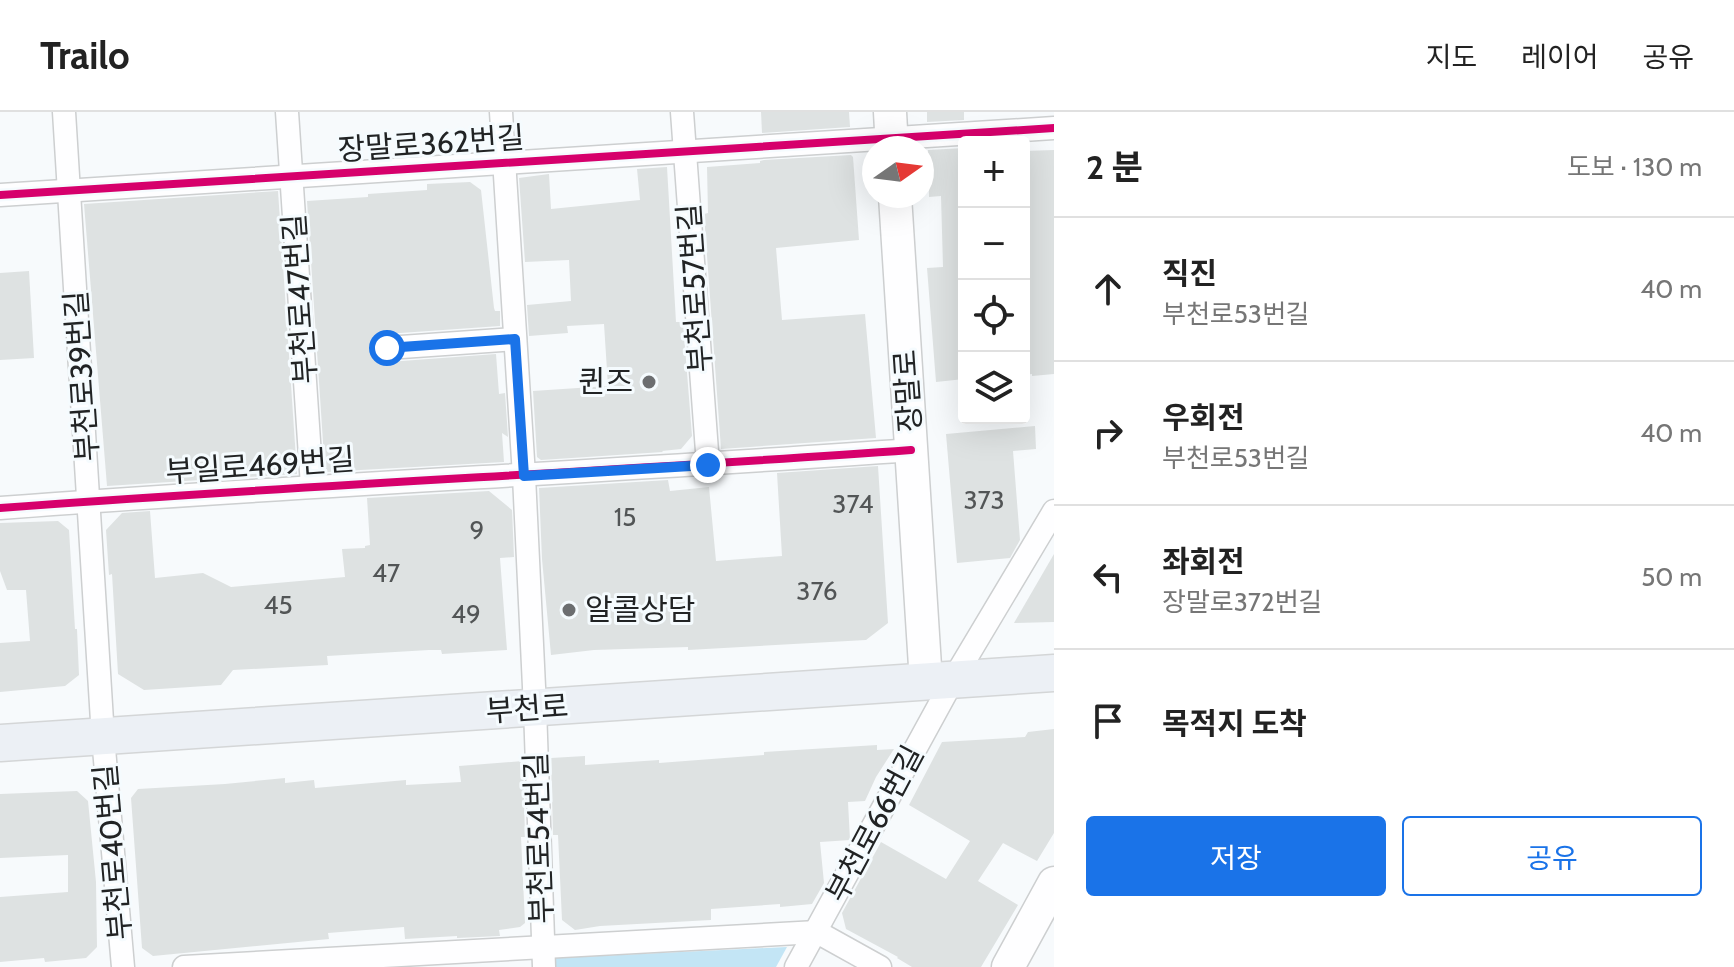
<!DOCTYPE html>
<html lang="ko">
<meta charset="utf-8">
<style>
:root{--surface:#fff;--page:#f6f6f6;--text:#222;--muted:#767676;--line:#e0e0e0;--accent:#1a73e8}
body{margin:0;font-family:Cabin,"Noto Sans KR",sans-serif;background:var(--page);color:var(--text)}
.controls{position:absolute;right:24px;top:24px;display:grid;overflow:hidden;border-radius:8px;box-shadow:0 8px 32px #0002}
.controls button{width:72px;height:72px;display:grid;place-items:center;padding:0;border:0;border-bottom:2px solid var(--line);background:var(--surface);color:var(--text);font:40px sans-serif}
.compass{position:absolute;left:862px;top:24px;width:72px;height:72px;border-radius:50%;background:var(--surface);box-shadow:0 8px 32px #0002;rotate:76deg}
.stop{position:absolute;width:24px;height:24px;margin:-18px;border:6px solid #1a73e8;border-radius:50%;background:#fff}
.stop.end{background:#1a73e8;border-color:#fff;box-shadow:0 2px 8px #0008}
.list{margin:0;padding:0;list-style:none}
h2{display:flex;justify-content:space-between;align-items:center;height:104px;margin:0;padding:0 32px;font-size:34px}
h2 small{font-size:26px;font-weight:400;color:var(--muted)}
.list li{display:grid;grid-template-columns:52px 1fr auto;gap:24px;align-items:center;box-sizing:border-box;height:144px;padding:0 32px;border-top:2px solid var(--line)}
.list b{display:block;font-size:30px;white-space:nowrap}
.list p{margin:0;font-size:26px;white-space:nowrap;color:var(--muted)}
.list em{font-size:26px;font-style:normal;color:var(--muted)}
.actions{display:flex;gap:16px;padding:24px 32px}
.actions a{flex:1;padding:18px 0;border:2px solid var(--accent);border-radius:8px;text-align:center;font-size:28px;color:var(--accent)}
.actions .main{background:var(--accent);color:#fff}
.icon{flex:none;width:44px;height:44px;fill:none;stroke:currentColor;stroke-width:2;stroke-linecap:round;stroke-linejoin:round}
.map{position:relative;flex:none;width:1054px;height:855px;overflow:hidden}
header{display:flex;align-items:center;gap:48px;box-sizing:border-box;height:112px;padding:0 40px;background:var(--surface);border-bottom:2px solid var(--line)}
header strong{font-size:38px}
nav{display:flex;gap:44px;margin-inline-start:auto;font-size:28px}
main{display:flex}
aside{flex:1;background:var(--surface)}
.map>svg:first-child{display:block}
.green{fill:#c3e5f5}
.building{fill:#dee2e2}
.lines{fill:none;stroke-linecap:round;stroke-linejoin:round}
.street-casing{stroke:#cdcfd0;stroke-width:25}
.secondary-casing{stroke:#cdcfd0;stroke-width:35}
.primary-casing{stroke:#d4d6d7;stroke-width:39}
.street{stroke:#fefeff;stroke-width:22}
.secondary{stroke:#fefeff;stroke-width:32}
.primary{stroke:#ecf0f5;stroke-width:36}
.cycleway-casing{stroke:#f5fbfe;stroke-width:13}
.cycleway{stroke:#d6006c;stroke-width:8}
.route{stroke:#1a73e8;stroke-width:10}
.poi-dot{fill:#6c6e70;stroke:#f5fbfe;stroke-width:3}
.labels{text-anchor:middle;stroke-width:6;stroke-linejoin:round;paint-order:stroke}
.number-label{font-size:26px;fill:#525556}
.street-label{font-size:30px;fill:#212324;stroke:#f5fbfe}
.poi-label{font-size:30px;fill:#212324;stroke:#f5fbfe;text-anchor:end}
</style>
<header>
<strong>Trailo</strong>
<nav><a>지도</a><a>레이어</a><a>공유</a></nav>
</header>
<main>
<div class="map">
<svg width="1054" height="855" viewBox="0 0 1054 855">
<rect width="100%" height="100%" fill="#f7fafc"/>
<path class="green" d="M787,835L776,855H556V846Z"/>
<g class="building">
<path d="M761,0H849L850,15L762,21Z"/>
<path d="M927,0H964V8L927,10Z"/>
<path d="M964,36V267L936,270L927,156L943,155L941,84L929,85L928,38Z"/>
<path d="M1054,38V262L1032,264V262L1024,263V39Z"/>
<path d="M851,43L853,45L859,128L776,136L782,208L865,202L876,326L721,337L704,102L708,101L707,55L760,51V49L764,48Z"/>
<path d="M667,55L676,210H683L692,324L681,337L662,339L663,340L541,348L537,345L533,279L608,274L604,212L567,214L568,221L529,224L527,193L571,189L569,148L525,150L519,66L549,62L551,97L640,88L637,57Z"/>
<path d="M470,70L481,78L494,196L495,199H500V214L386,222L380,224L375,229L373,238L375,243L380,248L388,250L496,242L499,282L505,281L508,325L502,321L504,350L325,360L307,89L368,85V82L427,78V72Z"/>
<path d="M278,79L297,362L107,374L84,92Z"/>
<path d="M29,159L34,246L0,248V161Z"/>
<path d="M1035,314L1036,337L1013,339L1020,428L1010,446L957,451L946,322Z"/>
<path d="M878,354L888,511L866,528L688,538V535L594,538L551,543L542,447L539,376L668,368L670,379L709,375L716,449L782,444L777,361Z"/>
<path d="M489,379L512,398L514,445L500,446L507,538L442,542L441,538H429L327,544L328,553L233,558L221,573L144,578L118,562L112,462L109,463L106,418L122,401L150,399L155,466L203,461L231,475L345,465L342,437L365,436V434L370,433L367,386Z"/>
<path d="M58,409L69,418L75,517H77L79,563L65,574L0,580V531L30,529L26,478H7L0,459V411Z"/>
<path d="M1054,442V510L1014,511Z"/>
<path d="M1054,617V721L1037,749L1003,731L978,769L1018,793L981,855H912L897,846L898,845L846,817L842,801L881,730L946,767L970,729L909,693L942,630L1025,625L1028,620Z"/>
<path d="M877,633V638L894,637L876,665L865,689L848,690L850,728L820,730L824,771L812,792L780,795V792L711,797V808L600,814L575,818L562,808L558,723H553L551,646L585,644V653L659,648V651L764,643V640Z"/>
<path d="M523,649L525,725H521L525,811L520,815L499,818L500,824L457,826V824L405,827L404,815L328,821L329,827L153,844L142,836L131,686L138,677L225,672L285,666V671L314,668L315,676L406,668V673L461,670L459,654Z"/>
<path d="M77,679L88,689L96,770L97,835L86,846L45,850L44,846L0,850V785L68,780V743L0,746V682Z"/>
</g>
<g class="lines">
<g class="street-casing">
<g id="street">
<path d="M64,0L103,625L123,855"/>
<path d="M287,0L312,374"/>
<path d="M501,0L524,364L535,596L544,855"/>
<path d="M682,0L708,353"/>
<path d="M0,83L1054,16"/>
<path d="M387,236L515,227"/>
<path d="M0,396C304,373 608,360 911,338"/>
<path d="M184,855L817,820L880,855"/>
<path d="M796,855L953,568L1054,399"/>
</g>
</g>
<g class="secondary-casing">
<g id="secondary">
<path d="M890,0L892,36"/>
<path d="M895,84L926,570"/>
<path d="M1008,855L1054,771"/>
</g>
</g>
<g class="primary-casing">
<path id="primary" d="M0,631L1054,561"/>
</g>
<use href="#street" class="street"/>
<use href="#secondary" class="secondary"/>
<use href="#primary" class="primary"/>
<g class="cycleway-casing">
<g id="cycleway">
<path d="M0,83L1054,16"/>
<path d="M0,396C304,373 608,360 911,338"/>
</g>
</g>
<use href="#cycleway" class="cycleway"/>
</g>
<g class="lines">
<path class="route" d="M387,236L515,227L524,364L708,353"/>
</g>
<g class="poi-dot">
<circle cx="649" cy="270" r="8"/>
<circle cx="569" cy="498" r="8"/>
</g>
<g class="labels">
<g class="number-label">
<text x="984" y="397">373</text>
<text x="853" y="401">374</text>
<text x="625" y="414">15</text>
<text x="477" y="427">9</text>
<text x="386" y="470">47</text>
<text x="817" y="488">376</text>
<text x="278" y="502">45</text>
<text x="466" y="511">49</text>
</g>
<g class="street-label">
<text transform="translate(431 32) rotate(-4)" y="10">장말로362번길</text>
<text transform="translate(695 176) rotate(-94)" y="10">부천로57번길</text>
<text transform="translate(300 187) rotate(-94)" y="10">부천로47번길</text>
<text transform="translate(82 264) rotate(-94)" y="10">부천로39번길</text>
<text transform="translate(908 279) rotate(-94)" y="10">장말로</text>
<text transform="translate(260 354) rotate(-4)" y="10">부일로469번길</text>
<text transform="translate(527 597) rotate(-4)" y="10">부천로</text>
<text transform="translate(875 712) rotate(-62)" y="10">부천로66번길</text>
<text transform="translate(539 726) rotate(-92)" y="10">부천로54번길</text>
<text transform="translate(113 740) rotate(-95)" y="10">부천로40번길</text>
</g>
<g class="poi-label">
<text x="633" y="280">퀸즈</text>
<text x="585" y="508" text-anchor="start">알콜상담</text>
</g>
</g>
</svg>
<div class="controls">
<button>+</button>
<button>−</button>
<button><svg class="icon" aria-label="locate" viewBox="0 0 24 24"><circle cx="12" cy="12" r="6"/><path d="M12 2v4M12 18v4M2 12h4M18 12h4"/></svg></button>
<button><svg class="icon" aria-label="layers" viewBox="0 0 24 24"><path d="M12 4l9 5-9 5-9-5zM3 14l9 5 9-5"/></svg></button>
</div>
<svg class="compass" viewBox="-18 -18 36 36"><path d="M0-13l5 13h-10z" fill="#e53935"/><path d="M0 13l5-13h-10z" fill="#767676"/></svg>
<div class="stop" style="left:387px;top:236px"></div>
<div class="stop end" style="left:708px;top:353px"></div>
</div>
<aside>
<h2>2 분<small>도보 · 130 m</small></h2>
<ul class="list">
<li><svg class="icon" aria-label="ahead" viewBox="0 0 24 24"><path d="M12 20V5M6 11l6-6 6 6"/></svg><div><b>직진</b><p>부천로53번길</p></div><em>40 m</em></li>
<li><svg class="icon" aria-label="right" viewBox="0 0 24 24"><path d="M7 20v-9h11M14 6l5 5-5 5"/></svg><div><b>우회전</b><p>부천로53번길</p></div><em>40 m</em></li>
<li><svg class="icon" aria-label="left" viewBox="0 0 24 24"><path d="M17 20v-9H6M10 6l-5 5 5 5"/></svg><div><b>좌회전</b><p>장말로372번길</p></div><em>50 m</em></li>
<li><svg class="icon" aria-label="arrive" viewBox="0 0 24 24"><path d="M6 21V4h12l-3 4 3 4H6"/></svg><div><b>목적지 도착</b></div></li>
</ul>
<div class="actions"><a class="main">저장</a><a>공유</a></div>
</aside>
</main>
